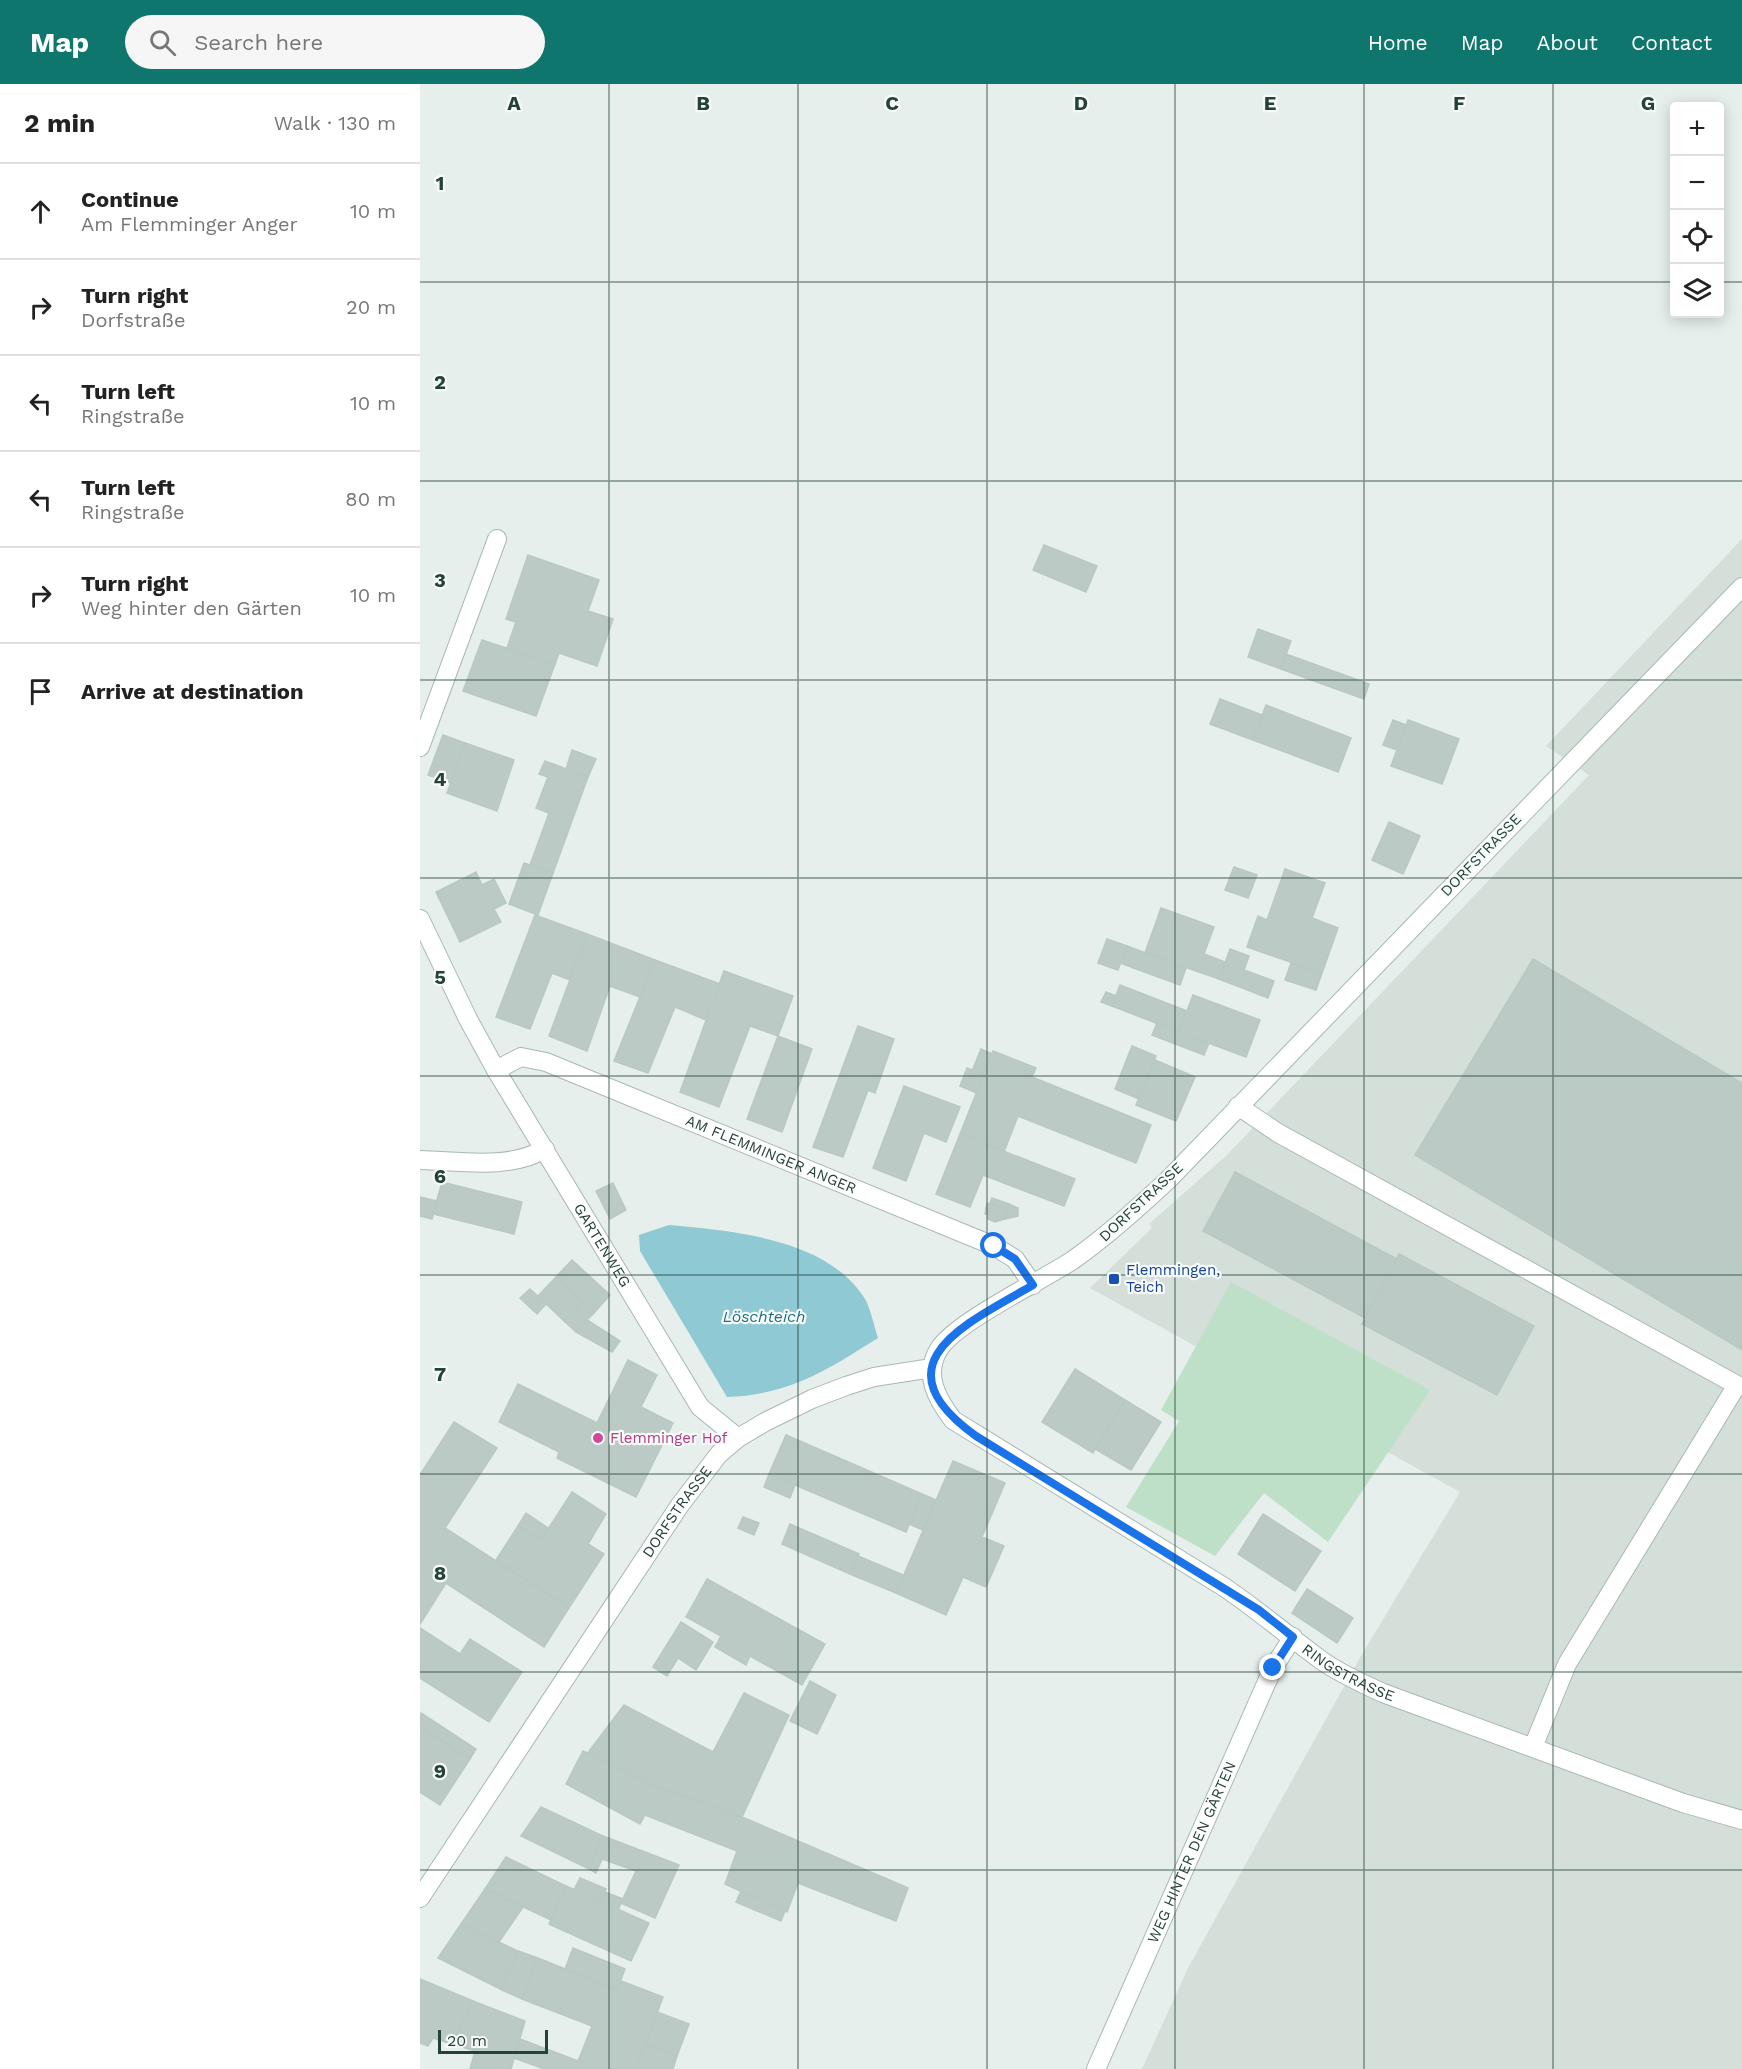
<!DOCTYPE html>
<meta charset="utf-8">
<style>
:root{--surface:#fff;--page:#f6f6f6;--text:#222;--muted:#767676;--line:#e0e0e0;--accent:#0f766e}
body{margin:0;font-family:"Work Sans",sans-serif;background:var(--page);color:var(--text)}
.controls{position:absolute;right:18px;top:18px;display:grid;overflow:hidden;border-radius:6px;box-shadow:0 3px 15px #0003}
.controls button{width:54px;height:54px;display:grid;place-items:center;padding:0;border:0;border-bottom:2px solid var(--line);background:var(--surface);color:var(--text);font:30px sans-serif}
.scale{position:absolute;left:18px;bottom:15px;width:110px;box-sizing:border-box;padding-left:6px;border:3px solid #24423a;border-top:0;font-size:16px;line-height:21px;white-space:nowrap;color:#24423a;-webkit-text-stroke:4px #f7fbf9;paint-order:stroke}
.stop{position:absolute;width:18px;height:18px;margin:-14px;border:4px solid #1a73e8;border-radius:50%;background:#fff}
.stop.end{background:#1a73e8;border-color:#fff;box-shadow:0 2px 6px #0008}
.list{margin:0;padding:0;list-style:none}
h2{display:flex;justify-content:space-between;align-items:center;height:78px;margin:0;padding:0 24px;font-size:26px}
h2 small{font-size:20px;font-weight:400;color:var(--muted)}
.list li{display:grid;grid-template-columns:39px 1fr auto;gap:18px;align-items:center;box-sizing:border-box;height:96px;padding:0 24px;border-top:2px solid var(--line)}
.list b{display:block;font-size:22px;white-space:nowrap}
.list p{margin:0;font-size:20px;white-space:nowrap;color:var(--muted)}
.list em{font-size:20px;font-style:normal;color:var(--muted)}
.icon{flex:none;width:33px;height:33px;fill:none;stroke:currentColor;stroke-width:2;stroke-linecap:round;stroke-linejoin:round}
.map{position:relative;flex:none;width:1322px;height:1985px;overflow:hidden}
header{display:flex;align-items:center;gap:36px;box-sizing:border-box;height:84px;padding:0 30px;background:var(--accent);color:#fff}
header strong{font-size:28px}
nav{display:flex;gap:33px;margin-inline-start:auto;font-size:21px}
.search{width:420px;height:54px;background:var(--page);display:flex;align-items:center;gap:15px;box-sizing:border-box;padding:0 21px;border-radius:33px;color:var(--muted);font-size:22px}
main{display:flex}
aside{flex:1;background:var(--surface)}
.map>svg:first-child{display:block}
.built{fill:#d4dfda}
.green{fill:#bfe0c8}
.water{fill:#8ec9d4}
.building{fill:#bbcac4;stroke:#b8c9c2;stroke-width:1.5}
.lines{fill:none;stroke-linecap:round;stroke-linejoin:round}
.service-casing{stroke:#a8b8b2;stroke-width:20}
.minor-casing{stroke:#a8b8b2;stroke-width:20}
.service{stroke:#fff;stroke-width:18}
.minor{stroke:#fff;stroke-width:18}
.route{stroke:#1a73e8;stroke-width:8}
.grid{fill:none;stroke:#24423a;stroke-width:1.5;stroke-opacity:0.55}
.transit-dot{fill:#1a4fb4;stroke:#f7fbf9;stroke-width:2}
.hotel-dot{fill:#d1479c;stroke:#f7fbf9;stroke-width:2}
.labels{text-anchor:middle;stroke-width:4.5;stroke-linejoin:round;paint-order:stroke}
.street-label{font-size:15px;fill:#24423a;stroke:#f7fbf9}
.transit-label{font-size:15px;fill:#164399;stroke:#f7fbf9;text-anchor:start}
.hotel-label{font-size:15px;fill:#b23c85;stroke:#f7fbf9;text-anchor:start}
.water-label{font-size:16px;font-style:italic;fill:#1c6f80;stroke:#f7fbf9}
.grid-label{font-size:20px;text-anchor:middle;font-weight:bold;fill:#24423a;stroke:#f7fbf9;stroke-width:4.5;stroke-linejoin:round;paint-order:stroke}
</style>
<header>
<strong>Map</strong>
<div class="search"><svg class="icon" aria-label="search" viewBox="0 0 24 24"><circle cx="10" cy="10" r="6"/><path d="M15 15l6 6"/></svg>Search here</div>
<nav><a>Home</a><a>Map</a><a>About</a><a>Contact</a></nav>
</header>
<main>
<aside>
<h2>2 min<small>Walk · 130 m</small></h2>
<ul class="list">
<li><svg class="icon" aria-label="ahead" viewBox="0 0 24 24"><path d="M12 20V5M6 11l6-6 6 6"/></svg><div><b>Continue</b><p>Am Flemminger Anger</p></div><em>10 m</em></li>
<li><svg class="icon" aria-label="right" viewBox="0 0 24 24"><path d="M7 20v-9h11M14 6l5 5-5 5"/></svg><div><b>Turn right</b><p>Dorfstraße</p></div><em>20 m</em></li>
<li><svg class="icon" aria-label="left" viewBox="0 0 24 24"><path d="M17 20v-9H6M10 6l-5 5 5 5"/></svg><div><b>Turn left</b><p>Ringstraße</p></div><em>10 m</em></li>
<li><svg class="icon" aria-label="left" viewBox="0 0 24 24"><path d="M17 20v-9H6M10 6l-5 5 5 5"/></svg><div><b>Turn left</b><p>Ringstraße</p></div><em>80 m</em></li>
<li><svg class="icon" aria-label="right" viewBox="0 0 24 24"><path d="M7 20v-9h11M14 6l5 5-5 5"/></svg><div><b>Turn right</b><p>Weg hinter den Gärten</p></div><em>10 m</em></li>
<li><svg class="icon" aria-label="arrive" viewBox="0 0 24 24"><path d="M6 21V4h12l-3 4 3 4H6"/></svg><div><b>Arrive at destination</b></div></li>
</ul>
</aside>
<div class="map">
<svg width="1322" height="1985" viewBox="0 0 1322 1985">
<rect width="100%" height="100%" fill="#e6efeb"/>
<path class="built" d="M1322,455V1985H722L768,1884L941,1572L1040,1408L670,1204L732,1144L729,1140L807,1071L1169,691L1126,662Z"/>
<path class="green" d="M811,1198L1010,1306L908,1458L844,1409L795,1472L706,1423L759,1337L741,1326Z"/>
<path class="water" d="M249,1141C313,1147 407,1154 445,1215C451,1226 454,1242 458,1254C407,1286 369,1311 307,1313L220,1167L219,1151Z"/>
<g class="building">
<path d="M624,461L677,482L666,508L613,486Z"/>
<path d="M108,471L179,496L168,527L193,535L177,582L139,569L135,580L87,564L96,538L86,535Z"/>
<path d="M838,545L871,557L861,585L828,573Z"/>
<path d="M62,556L135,580L116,632L43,607Z"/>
<path d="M866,570L949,600L944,615L861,585Z"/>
<path d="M800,615L842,631L833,656L790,640Z"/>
<path d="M846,621L931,654L918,688L833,656Z"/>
<path d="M973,636L986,641L977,666L963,661Z"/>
<path d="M988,636L1039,655L1022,700L971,682Z"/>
<path d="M23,651L45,659L31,699L8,691Z"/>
<path d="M45,659L94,676L77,727L27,709Z"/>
<path d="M152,666L176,675L168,693L146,685Z"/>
<path d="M125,677L168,693L133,789L110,781L129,729L116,724L128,693L119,690Z"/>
<path d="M969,738L1000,752L983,790L952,776Z"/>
<path d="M104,779L133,789L118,831L89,820Z"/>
<path d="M814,783L837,791L828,814L805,806Z"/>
<path d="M865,785L905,799L892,834L918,844L902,889L827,863L838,832L847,836Z"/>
<path d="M56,788L62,801L74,795L86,819L74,825L81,838L40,858L16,808Z"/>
<path d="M741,824L794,843L784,870L805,878L799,895L725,869Z"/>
<path d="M115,831L167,850L150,896L132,889L110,945L76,933Z"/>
<path d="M167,850L235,876L220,913L190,902L167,967L129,952Z"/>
<path d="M687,855L707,862L698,886L678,879Z"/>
<path d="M707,862L766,884L760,901L700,879Z"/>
<path d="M810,865L829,872L824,886L854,897L848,914L799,895Z"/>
<path d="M1113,875L1322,999V1266L995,1071Z"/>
<path d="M235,876L300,900L286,936L255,923L228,989L194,977Z"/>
<path d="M871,879L902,889L896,906L865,896Z"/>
<path d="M304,887L373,912L358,952L330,942L299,1023L260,1008Z"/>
<path d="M700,901L767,927L759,948L692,922Z"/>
<path d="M686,908L696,912L692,922L681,918Z"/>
<path d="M773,911L840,936L826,973L759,948Z"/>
<path d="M737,939L789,959L784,971L732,951Z"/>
<path d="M438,942L474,955L455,1009L448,1006L423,1073L393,1063Z"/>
<path d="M358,952L392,965L362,1048L327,1035Z"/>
<path d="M712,962L736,972L719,1015L695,1005Z"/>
<path d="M561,965L572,970L564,991L552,987Z"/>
<path d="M573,967L616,984L612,993L731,1041L716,1079L598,1032L584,1068L540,1050Z"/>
<path d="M735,976L775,993L756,1037L716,1021Z"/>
<path d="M547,984L564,991L557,1009L540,1002Z"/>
<path d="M484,1002L540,1023L526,1058L504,1049L486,1097L453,1084Z"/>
<path d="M540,1050L655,1095L644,1122L563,1091L550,1123L516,1110Z"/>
<path d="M815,1088L977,1175L945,1234L783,1147Z"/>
<path d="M22,1098L102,1118L94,1150L13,1130Z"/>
<path d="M193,1099L206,1126L190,1135L176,1107Z"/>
<path d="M0,1113L17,1117L12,1135L0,1132Z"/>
<path d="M572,1114L589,1120L587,1125L570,1119Z"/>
<path d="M567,1119L587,1125L585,1135L575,1138L568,1135V1130H565Z"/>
<path d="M589,1120L598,1124V1132L585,1135Z"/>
<path d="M979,1170L1114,1242L1077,1311L942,1240Z"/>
<path d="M152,1176L190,1211L174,1229L136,1193Z"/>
<path d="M136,1193L163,1218L144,1237L118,1212Z"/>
<path d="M110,1205L126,1220L117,1230L100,1214Z"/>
<path d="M163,1218L174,1229L167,1236L155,1225Z"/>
<path d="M155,1225L167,1236L156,1248L144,1237Z"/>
<path d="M167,1236L200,1257L192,1268L156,1248Z"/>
<path d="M208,1276L237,1291L221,1323L253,1339L216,1413L137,1374L139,1368L79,1338L98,1300L177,1339Z"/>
<path d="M655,1285L705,1316L673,1369L622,1338Z"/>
<path d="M705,1316L741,1338L711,1386L675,1365Z"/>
<path d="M34,1338L77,1364L25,1444L149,1524L124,1563L26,1499L0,1540V1391Z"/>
<path d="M366,1351L502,1410L486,1448L349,1390Z"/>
<path d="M533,1377L585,1399L562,1453L584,1462L566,1503L543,1493L526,1531L476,1509Z"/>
<path d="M349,1390L375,1401L370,1414L344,1403Z"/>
<path d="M152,1408L186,1430L168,1460L184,1470L149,1524L76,1476L98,1442L121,1456Z"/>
<path d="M502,1410L516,1416L503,1446L489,1440Z"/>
<path d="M106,1429L128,1444L121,1456L98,1442Z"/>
<path d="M843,1430L901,1467L875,1507L818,1470Z"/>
<path d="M323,1433L339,1439L334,1451L318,1444Z"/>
<path d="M370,1440L439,1470L430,1490L362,1460Z"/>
<path d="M438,1472L483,1491L476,1509L430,1490Z"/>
<path d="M287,1495L405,1560L382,1601L330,1572L326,1581L295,1563L301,1552L266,1533Z"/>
<path d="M887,1505L933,1534L917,1559L872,1529Z"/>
<path d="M261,1538L293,1558L276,1586L258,1574L247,1592L233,1583Z"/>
<path d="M0,1544L40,1570L50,1555L102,1588L69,1638L0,1594Z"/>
<path d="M390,1597L416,1611L397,1650L370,1637Z"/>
<path d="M324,1609L369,1631L322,1733L238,1703L167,1670L204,1621L293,1668Z"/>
<path d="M1,1629L56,1665L50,1675L0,1642Z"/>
<path d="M0,1642L50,1675L20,1721L0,1708Z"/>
<path d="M163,1667L238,1703L322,1733L488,1804L476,1837L378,1799L367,1828L305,1800L317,1767L225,1731L220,1740L146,1700Z"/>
<path d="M121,1723L183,1752L169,1785L101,1752Z"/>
<path d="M183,1752L259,1781L235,1834L201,1819L216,1787L182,1775L176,1789L169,1785Z"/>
<path d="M86,1773L146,1802L131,1836L65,1805Z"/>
<path d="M160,1794L186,1805L180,1818L154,1806Z"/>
<path d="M146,1802L229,1839L211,1877L129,1840Z"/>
<path d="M65,1805L103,1823L79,1858L41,1840Z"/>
<path d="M321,1807L365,1827L361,1837L316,1818Z"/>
<path d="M185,1808L203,1815L198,1826L180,1818Z"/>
<path d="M41,1840L98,1867L82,1906L18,1874Z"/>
<path d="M153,1864L205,1885L197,1906L145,1885Z"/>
<path d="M98,1867L118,1874L102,1915L82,1906Z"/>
<path d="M118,1874L197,1906L201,1897L243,1913L216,1985H155L172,1942L102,1915Z"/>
<path d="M0,1895L53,1917L32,1960L13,1954L8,1962L0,1959Z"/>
<path d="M53,1917L105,1937L91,1985H50L55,1967L32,1960Z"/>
<path d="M237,1928L269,1940L257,1972L226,1960Z"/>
<path d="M100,1955L158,1977L155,1985H124L94,1974Z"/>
<path d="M226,1960L257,1972L253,1985H216Z"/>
</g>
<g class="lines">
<g class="service-casing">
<g id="service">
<path d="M0,663L77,455"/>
<path d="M818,1022L858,1049L1317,1301L1147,1580L1113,1663"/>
</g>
</g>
<g class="minor-casing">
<g id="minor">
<path id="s1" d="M1322,503L748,1096C717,1125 687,1152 653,1176C621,1197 536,1238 519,1265C503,1291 517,1315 533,1336L804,1503C838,1526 868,1552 901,1576C920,1590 942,1599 963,1609L1263,1719L1322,1736"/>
<path id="s2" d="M0,835L48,935L76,986L280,1323L318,1354"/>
<path id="s3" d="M76,986L101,973L126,978L574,1162L595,1175L613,1201"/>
<path d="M0,1076C40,1077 89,1086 125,1065"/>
<path id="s4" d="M0,1814L260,1421L299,1370L318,1354L345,1338L392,1315L426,1302L454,1293L512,1284"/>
<path id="s5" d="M676,1985L853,1584L873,1553"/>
</g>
</g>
<use href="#service" class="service"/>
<use href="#minor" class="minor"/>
</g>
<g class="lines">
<path class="route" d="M574,1162L595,1175L613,1201C548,1239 454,1279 556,1352L839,1526L873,1553L853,1584"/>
</g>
<path class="grid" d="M189,0V1985M378,0V1985M567,0V1985M755,0V1985M944,0V1985M1133,0V1985M0,198H1254M1300,198H1322M0,397H1322M0,596H1322M0,794H1322M0,992H1322M0,1191H1322M0,1390H1322M0,1588H1322M0,1786H1322"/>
<rect class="transit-dot" x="688" y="1189" width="12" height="12" rx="3"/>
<circle class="hotel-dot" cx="178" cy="1354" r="6"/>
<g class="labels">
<g class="street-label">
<text transform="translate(1061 771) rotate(-46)" y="5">DORFSTRASSE</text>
<text dy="5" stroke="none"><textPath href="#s3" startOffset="297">AM FLEMMINGER ANGER</textPath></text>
<text transform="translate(721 1118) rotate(-43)" y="5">DORFSTRASSE</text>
<text dy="5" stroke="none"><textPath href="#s2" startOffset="374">GARTENWEG</textPath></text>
<text dy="5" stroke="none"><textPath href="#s4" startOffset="464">DORFSTRASSE</textPath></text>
<text dy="5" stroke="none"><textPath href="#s1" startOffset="1659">RINGSTRASSE</textPath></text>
<text dy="5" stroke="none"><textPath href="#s5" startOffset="237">WEG HINTER DEN GÄRTEN</textPath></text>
</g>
<g class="transit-label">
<text x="706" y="1191">Flemmingen,<tspan x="706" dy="17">Teich</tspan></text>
</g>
<g class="hotel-label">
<text x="190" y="1359">Flemminger Hof</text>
</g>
<g class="water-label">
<text x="344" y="1238">Löschteich</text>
</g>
</g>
<g class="grid-label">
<text x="94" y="26">A</text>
<text x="283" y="26">B</text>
<text x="472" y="26">C</text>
<text x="661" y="26">D</text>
<text x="850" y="26">E</text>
<text x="1039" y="26">F</text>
<text x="1228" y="26">G</text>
<text x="20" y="106">1</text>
<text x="20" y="305">2</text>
<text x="20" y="503">3</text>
<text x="20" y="702">4</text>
<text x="20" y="900">5</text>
<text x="20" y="1099">6</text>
<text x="20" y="1297">7</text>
<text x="20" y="1496">8</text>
<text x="20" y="1694">9</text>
</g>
</svg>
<div class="controls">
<button>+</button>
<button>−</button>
<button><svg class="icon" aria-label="locate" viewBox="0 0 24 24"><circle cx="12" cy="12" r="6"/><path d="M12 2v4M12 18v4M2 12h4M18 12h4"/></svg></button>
<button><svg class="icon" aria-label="layers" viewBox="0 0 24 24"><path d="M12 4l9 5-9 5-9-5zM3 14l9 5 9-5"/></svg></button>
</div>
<div class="scale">20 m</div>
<div class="stop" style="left:574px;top:1162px"></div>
<div class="stop end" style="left:853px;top:1584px"></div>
</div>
</main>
